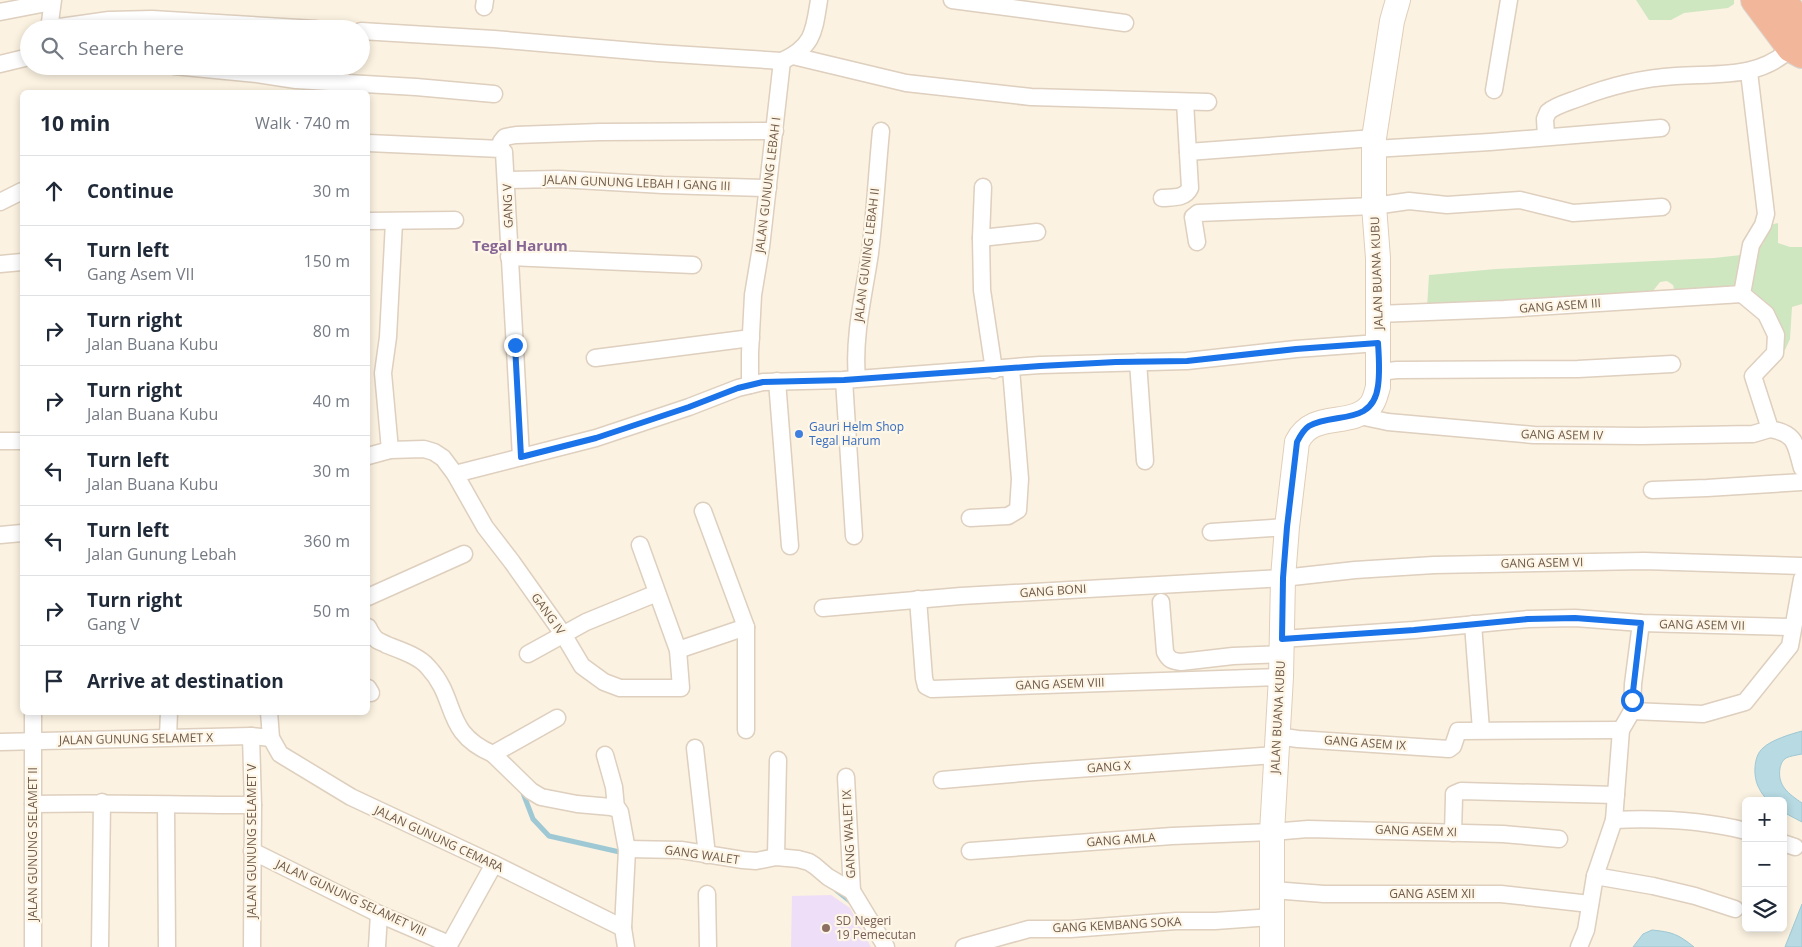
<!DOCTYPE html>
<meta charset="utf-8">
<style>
:root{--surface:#fff;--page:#f2f2f3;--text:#1f2937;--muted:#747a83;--line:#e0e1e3}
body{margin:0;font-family:"Open Sans",sans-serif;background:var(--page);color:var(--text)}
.controls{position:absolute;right:15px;bottom:15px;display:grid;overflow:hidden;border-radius:8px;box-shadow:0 2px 8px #0003}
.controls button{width:45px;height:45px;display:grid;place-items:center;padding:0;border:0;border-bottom:1px solid var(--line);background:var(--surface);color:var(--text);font:25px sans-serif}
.stop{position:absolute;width:15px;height:15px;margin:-11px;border:4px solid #1a73e8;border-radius:50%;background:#fff}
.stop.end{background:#1a73e8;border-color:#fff;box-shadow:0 1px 5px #0008}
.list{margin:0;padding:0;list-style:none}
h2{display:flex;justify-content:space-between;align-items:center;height:65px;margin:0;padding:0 20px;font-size:21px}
h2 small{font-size:16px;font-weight:400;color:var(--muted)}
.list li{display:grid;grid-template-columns:32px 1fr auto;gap:15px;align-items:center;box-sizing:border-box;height:70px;padding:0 20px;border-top:1px solid var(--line)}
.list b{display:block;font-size:19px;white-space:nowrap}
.list p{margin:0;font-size:16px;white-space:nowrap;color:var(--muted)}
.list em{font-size:16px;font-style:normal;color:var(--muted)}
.icon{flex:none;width:28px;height:28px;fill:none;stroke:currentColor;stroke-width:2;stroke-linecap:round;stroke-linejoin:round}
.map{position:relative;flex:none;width:1802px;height:947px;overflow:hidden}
.search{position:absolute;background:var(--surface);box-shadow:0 2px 8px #0003;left:20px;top:20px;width:350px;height:55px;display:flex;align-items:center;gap:12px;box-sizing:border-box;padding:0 18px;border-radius:28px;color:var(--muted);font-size:19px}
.panel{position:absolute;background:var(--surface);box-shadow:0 2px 8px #0003;left:20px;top:90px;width:350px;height:625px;border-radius:8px}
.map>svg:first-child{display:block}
.education{fill:#efdef7}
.green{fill:#cee7c1}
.water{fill:#b7dae3;stroke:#9ec8d4}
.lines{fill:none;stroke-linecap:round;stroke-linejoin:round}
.stream{stroke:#9ec8d4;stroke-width:5}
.street-casing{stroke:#decfbe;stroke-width:19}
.secondary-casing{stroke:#e0ceb9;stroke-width:26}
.highway-casing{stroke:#dad4d0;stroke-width:30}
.street{stroke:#fff;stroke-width:16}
.secondary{stroke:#fff;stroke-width:24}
.highway{stroke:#f2b79a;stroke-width:28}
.route{stroke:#1a73e8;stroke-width:6}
.shop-dot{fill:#3f7fe0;stroke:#fef6e7;stroke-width:2}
.education-dot{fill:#8d6e63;stroke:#fef6e7;stroke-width:2}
.labels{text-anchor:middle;stroke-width:4.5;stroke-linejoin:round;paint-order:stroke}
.street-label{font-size:12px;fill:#705a49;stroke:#fef6e7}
.shop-label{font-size:12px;fill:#366cbe;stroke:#fef6e7;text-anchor:start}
.education-label{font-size:12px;fill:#785e54;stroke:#fef6e7;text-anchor:start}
.quarter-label{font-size:15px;font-weight:bold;fill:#876594;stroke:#fef6e7}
</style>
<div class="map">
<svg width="1802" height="947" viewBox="0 0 1802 947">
<rect width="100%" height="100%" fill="#fbf2e1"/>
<path class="education" d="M831,895L850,908L871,947H791L792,896Z"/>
<g class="green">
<path d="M1636,0H1734V4L1728,8L1684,13L1671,20H1649Z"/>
<path d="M1778,223V243L1790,247H1802V304L1792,307L1790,339L1785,350L1775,353L1766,302L1764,300L1675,292L1673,285L1667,281L1660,282L1650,295L1427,308L1429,275L1496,269L1714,258L1741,255L1763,244L1770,225Z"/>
</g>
<g class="water">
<path d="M1802,731V754C1797,755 1790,756 1786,758C1782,761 1781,764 1780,768C1777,786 1789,794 1802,803V822L1783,812V801H1768C1765,797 1761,793 1759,788C1753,778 1753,756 1763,748C1771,740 1791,734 1802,731Z"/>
<path d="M1802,904V947H1785Z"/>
<path d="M1652,930C1672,932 1678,934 1694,947H1633L1643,934Z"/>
</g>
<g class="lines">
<g class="stream">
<path d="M523,793L533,819L549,836L624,853"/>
<path d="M836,890L851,902"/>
</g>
<g class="street-casing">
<g id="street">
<path d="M53,0L50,22L53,26L60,27L109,20L152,19L316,29"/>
<path d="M952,0L1125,23"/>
<path d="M484,7L485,0"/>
<path d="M0,12L52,2"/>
<path d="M361,31L494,39L658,53L782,61C814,46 814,31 819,0"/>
<path d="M793,56L906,83L1031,97L1208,102"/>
<path d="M0,64L29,57"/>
<path d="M174,66L257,74L296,80L416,87L494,94"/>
<path d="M1749,72L1766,214L1763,225L1751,245L1742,294L1766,314L1776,335L1775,353L1753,376L1770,429C1797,434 1795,444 1802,468"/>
<path d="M1494,90L1509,0"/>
<path d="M1546,136L1545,119L1548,112C1556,105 1569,102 1579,98C1610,86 1642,78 1676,76C1717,73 1760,79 1791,48"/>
<path d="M368,143L501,149L504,152L521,457"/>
<path d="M501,149V142L505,137L516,135L600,132L775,131"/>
<path d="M1374,149L1490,142L1661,128"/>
<path d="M1188,152L1374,138"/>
<path d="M507,180L559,179L663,185L768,188"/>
<path d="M983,187L981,238L982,290L994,370"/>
<path d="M1162,198C1172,197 1185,199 1190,188L1185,102"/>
<path d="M0,202L22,191"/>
<path d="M368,221L455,220"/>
<path d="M981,238L1037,232"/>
<path d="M1197,242L1193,217L1198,213L1374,206L1409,201L1447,205L1520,200L1573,213L1662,207"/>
<path d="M509,257L693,265"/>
<path d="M0,264L22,262"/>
<path d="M1378,314L1504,309L1742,294"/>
<path d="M595,358L751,338"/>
<path d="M1138,362L1145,461"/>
<path d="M1379,372L1397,370L1578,369L1672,364"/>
<path d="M857,378C853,337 864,294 870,253C875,213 877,172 881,131"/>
<path d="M844,380L854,536"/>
<path d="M777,381L790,546"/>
<path d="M750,385V353L753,295L761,247L782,61"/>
<path d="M1355,415L1388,422L1534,435L1641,436L1753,434L1770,429"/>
<path d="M0,441H22"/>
<path d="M390,450L383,373L388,337L394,222"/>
<path d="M368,456L390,450L424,449L434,452L443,458L455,474L485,527L512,562L563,634L582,666L604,682L620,688H681L678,650L640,545"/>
<path d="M455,474L596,438L689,407L738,388L763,382L844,380L1040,365L1187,361L1296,349L1378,343"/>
<path d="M1652,490L1707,488L1802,482"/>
<path d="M703,511L746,627V730"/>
<path d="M970,518L1008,516L1018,510L1020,479L1011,369"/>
<path d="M1211,532L1287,527"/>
<path d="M0,535L22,533"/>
<path d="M368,597L464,554"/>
<path d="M918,599L924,678L926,686L932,689L1281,677"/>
<path d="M1161,602L1165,652C1169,660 1172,661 1181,662L1233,656L1282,654"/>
<path d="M823,608L961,596L1283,578L1355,570L1434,565L1644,561L1802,566"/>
<path d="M1473,624L1481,730"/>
<path d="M368,627C370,631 373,637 377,640C380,642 384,643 387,645C400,650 419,656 428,667C459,700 442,732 493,754"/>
<path d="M1282,639L1414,630L1528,619L1575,618L1641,623L1792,627"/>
<path d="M678,650L746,627"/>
<path d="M528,654L586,622L657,593"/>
<path d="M368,688L371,693"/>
<path d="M1632,711L1703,714L1745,702L1790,646L1802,579"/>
<path d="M269,712L271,738L280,754L351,797L494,864L623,928L626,947"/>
<path d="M557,718L493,754L531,791L541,797L577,804L611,807L618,809L620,812L627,850L623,928"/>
<path d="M251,736L253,805L252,947"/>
<path d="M1277,736L1298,739L1449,749L1453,746L1458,731H1463L1621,730"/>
<path d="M168,737L169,712"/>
<path d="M0,742L251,736L271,738"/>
<path d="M695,748L707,855"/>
<path d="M605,755L614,787L616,808"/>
<path d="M846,777L852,891"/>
<path d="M942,780L1034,772L1276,755"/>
<path d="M33,804C106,802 179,805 253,805"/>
<path d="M166,805L167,947"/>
<path d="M1614,820C1658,818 1702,820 1746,831"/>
<path d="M1453,833L1454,797V794L1461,791L1616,795"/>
<path d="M1783,843L1795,847"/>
<path d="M627,849L681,850L743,860L756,861L776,857L798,859L809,862L815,866L828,877L852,891L886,947"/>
<path d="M252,851L379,914L449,944"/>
<path d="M970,851L1172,836L1272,832L1308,829L1503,834L1559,839"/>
<path d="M776,857L778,760"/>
<path d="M1595,876L1653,886L1695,896L1735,909"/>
<path d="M1273,890L1324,894H1501L1590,904"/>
<path d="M707,894L708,947"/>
<path d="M33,947V712"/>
<path d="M100,947L102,802"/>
<path d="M377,947L379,914"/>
<path d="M448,947L494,864"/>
<path d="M964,947L1029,929H1071L1176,921H1215L1273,917"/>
<path d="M1579,947L1586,930L1595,876L1614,820L1621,730L1632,711L1633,684L1641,623"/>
</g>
</g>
<g class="secondary-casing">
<path id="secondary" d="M1272,947V832L1281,677L1283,578L1287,527L1297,442C1313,409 1352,429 1371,405C1375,400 1376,393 1378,387V258L1374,206V138L1392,21L1398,0"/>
</g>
<g class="highway-casing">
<g id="highway">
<path d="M1755,0L1791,48L1802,54"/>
<path d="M1783,0L1802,28"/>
</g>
</g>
<use href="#street" class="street"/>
<use href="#secondary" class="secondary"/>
<use href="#highway" class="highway"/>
</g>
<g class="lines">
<path class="route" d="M515,345L521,457L596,438L689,407L738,388L763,382L844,380L1040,366L1116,362L1187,361L1296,349L1378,343C1379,357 1380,372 1378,386C1373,426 1334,412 1309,426C1303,430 1300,436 1297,442L1287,527L1283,578L1282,639L1414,630L1528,619L1575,618L1641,623L1632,700"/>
</g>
<circle class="shop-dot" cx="799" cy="434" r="5"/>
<circle class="education-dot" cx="826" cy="928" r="5"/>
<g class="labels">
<g class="street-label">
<text transform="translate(637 183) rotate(2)" y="4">JALAN GUNUNG LEBAH I GANG III</text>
<text transform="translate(768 185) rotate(-83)" y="4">JALAN GUNUNG LEBAH I</text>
<text transform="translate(508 206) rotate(-92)" y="4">GANG V</text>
<text transform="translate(867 255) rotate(-83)" y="4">JALAN GUNING LEBAH II</text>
<text transform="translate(1377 273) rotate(-92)" y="4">JALAN BUANA KUBU</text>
<text transform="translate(1560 306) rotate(-4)" y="4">GANG ASEM III</text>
<text transform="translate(1562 435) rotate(1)" y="4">GANG ASEM IV</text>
<text transform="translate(1542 563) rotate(-1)" y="4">GANG ASEM VI</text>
<text transform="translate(1053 591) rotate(-4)" y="4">GANG BONI</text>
<text transform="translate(548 614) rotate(54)" y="4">GANG IV</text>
<text transform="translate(1702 625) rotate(1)" y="4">GANG ASEM VII</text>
<text transform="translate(1060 684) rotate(-2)" y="4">GANG ASEM VIII</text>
<text transform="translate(1278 717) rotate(-87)" y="4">JALAN BUANA KUBU</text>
<text transform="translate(136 739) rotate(-1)" y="4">JALAN GUNUNG SELAMET X</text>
<text transform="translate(1365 743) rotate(4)" y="4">GANG ASEM IX</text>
<text transform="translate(1109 767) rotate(-4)" y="4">GANG X</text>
<text transform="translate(1416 831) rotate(2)" y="4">GANG ASEM XI</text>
<text transform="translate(849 834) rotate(-93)" y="4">GANG WALET IX</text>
<text transform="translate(439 839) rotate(25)" y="4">JALAN GUNUNG CEMARA</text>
<text transform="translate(1121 840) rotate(-4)" y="4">GANG AMLA</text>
<text transform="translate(252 841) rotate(-90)" y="4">JALAN GUNUNG SELAMET V</text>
<text transform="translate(33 844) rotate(-90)" y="4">JALAN GUNUNG SELAMET II</text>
<text transform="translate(702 855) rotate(8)" y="4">GANG WALET</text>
<text x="1432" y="898">GANG ASEM XII</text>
<text transform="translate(351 898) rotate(25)" y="4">JALAN GUNUNG SELAMET VIII</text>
<text transform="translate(1117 925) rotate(-3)" y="4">GANG KEMBANG SOKA</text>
</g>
<g class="shop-label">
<text x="809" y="431">Gauri Helm Shop<tspan x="809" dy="14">Tegal Harum</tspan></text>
</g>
<g class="education-label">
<text x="836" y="925">SD Negeri<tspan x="836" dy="14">19 Pemecutan</tspan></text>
</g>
<g class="quarter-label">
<text x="520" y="251">Tegal Harum</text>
</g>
</g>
</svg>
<div class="controls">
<button>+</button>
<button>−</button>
<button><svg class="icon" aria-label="layers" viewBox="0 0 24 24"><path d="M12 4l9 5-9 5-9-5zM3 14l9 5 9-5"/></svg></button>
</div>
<div class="stop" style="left:1632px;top:700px"></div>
<div class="stop end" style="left:515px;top:345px"></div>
<div class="search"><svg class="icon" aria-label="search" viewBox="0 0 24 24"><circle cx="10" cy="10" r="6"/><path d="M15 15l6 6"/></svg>Search here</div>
<section class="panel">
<h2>10 min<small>Walk · 740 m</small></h2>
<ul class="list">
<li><svg class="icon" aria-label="ahead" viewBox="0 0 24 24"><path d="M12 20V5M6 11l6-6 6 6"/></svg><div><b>Continue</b></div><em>30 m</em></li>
<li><svg class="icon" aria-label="left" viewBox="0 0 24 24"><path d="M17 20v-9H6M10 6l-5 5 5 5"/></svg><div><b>Turn left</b><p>Gang Asem VII</p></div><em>150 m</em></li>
<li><svg class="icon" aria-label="right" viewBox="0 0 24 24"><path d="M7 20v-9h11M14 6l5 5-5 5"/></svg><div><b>Turn right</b><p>Jalan Buana Kubu</p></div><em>80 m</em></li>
<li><svg class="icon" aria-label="right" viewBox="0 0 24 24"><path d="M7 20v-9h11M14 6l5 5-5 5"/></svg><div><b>Turn right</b><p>Jalan Buana Kubu</p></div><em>40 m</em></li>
<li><svg class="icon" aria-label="left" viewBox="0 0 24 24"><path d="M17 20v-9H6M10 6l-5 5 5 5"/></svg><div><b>Turn left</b><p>Jalan Buana Kubu</p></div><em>30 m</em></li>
<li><svg class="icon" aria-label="left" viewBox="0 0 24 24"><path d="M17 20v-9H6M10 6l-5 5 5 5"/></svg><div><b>Turn left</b><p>Jalan Gunung Lebah</p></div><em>360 m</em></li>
<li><svg class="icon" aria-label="right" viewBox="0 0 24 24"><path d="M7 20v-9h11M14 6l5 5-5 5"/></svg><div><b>Turn right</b><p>Gang V</p></div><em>50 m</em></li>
<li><svg class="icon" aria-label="arrive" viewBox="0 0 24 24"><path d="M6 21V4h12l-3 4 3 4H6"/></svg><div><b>Arrive at destination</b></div></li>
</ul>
</section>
</div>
